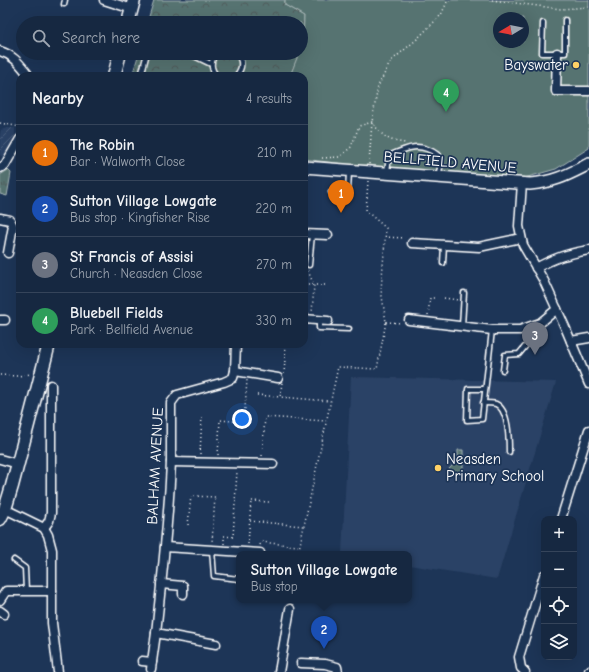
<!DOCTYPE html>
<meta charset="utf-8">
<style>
:root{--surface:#162841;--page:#1f3048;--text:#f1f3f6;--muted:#9ea6b1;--line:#35445a;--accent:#8bbbb9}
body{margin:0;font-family:"Comic Neue",sans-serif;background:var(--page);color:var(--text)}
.controls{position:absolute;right:12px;bottom:12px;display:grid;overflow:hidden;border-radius:8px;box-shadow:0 4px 16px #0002}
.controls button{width:36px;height:36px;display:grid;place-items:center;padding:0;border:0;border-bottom:1px solid var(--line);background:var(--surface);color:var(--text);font:20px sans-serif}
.compass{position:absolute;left:493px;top:12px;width:36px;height:36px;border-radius:50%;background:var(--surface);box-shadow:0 4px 16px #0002;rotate:260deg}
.you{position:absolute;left:242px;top:419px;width:14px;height:14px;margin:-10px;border:3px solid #fff;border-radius:50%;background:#1a73e8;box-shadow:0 0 0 6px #1a73e833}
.badge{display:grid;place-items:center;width:26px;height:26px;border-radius:50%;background:var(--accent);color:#fff;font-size:13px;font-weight:700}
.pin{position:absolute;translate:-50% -33px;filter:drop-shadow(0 1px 2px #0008)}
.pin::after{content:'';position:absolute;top:21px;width:14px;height:12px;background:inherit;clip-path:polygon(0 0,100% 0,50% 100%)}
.popup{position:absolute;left:236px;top:551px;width:176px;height:52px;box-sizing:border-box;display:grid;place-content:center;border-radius:8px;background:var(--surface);filter:drop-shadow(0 1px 3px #0005);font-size:13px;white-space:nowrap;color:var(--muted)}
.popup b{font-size:15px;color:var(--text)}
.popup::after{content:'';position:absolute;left:50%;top:100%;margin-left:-8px;border:8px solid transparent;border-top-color:var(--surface)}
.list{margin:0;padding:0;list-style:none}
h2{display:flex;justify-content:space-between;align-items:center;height:52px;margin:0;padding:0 16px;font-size:17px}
h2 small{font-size:13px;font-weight:400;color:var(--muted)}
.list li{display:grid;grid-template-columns:26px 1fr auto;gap:12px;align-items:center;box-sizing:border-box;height:56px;padding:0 16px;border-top:1px solid var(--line)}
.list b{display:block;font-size:15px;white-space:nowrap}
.list p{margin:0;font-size:13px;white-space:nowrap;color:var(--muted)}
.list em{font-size:13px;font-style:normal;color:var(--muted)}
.icon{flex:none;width:22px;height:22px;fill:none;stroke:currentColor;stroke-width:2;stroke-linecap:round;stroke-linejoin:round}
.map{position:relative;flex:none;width:589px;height:672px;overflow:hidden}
.search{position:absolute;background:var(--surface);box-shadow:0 4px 16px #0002;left:16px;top:16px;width:292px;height:44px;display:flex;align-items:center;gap:10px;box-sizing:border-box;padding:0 14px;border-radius:22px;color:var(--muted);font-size:15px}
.panel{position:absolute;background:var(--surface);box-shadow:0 4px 16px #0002;left:16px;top:72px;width:292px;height:276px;border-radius:12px}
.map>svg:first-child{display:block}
.built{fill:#2c4366}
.industrial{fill:url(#industrial-furrows)}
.grass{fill:url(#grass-tufts);stroke:#aab9b8}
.forest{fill:url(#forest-crowns);stroke:#aab9b8}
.park{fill:#567371;stroke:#aab9b8;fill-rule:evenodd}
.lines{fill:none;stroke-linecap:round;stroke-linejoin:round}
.service-casing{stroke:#fff;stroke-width:7}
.minor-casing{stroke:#fff;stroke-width:11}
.tertiary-casing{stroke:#fff;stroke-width:14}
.secondary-casing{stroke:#fff;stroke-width:15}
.path{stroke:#fff;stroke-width:1.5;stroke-dasharray:1 3;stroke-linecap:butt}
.service{stroke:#1d3557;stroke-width:4}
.minor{stroke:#1d3557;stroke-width:8}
.tertiary{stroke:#1d3557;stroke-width:11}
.secondary{stroke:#1d3557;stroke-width:12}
.poi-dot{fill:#ffd166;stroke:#1d3557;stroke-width:1.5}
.labels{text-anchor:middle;stroke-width:3.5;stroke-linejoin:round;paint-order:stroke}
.poi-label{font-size:15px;fill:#fff;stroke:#1d3557;text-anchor:end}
.street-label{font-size:15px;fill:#fff;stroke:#1d3557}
</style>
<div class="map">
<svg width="589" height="672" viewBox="0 0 589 672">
<defs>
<pattern id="industrial-furrows" width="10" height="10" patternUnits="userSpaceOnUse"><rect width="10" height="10" fill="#2c4366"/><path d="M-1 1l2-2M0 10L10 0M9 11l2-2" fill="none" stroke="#4c5f7d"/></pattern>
<pattern id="grass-tufts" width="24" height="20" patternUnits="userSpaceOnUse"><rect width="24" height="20" fill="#567371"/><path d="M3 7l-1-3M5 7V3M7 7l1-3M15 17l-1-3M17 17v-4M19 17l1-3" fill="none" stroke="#505c5b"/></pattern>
<pattern id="forest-crowns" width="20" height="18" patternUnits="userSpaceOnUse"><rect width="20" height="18" fill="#567371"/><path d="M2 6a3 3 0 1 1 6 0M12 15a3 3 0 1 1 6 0" fill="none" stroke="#505c5b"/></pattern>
</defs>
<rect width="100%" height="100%" fill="#1d3557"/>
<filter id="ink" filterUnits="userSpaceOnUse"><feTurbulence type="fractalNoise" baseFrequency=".025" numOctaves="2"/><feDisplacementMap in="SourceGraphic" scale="8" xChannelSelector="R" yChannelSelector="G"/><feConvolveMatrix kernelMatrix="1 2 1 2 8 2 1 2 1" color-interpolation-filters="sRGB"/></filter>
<g filter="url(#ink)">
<path class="built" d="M351,377L556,382L497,579L409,565V554H342Z"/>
<path class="industrial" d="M7,128H15V133L12,145L4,158L0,155V136L1,130Z"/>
<path class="grass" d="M8,170L11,173L7,196L0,194V175Z"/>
<g class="forest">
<path d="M154,0H285V5L304,16L303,44L301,49V23H147Z"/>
<path d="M139,53H299L290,76H132Z"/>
</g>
<g class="park">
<path d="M285,0H589V148L556,169L524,178L358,166L304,159V76H290L299,53H301L303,44L304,16L285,5ZM499,18H523V42H499Z"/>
<path d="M458,450H463V469L454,475L449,469L458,460Z"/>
</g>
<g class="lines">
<g class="service-casing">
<g id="service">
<path d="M64,4L65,0"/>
<path d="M543,23L542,53H565V20"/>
<path d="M188,53L211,64"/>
<path d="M236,53C243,60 243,68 236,76"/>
<path d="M141,76L147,53"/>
<path d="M217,76C210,69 210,60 217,53"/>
<path d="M387,172L389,156C408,147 420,142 438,155L440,168L438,176"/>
<path d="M331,192H348L349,172"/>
<path d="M443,263L444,245"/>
<path d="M309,265L312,235"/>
<path d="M319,320V328L349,329"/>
<path d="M462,326L464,293"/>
<path d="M503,370L505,355L519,354L528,343L530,327"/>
<path d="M484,389H468L467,420L482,419L492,330"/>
<path d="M483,403C487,403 492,403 496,404C509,410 509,439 509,452"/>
<path d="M212,550L214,576L239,579"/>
<path d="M14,560L25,568L26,591"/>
</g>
</g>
<g class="minor-casing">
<g id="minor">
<path d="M104,0L132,9"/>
<path d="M0,51C13,55 19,63 27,73V76"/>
<path d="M557,53L556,91H589"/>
<path d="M0,168L5,165L20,139"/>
<path d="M522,183L519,226L523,245L544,281L565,327L589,384"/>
<path d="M0,218L10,220L13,226L8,253"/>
<path d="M304,234L328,235"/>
<path d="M412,243L479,247L521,238"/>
<path d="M536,268C556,257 567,254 589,250"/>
<path d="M304,319L328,321"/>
<path d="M0,320H5"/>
<path d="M409,320L492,330H520L540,323L557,309"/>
<path d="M571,341L589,338"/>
<path d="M235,371L278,378"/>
<path d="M0,459L18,464"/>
<path d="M171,462L273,464"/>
<path d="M5,509L44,528L48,535L52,550V623L58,672"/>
<path d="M561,519L589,430"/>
<path d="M44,528L49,521L51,513V385"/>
<path d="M165,547L260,553"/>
<path d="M161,584L183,586V594"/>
<path d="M0,600L6,591H52"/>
<path d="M0,611L4,614"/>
<path d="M216,644L156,633C162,576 169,519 171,461C171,442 171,422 171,403L177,395L224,382L233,378L235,371L236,344"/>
<path d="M142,661L152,662"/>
<path d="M301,663L325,664L337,667L338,672"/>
<path d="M151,669L156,633"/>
<path d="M279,672L290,609"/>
<path d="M525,672L521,668L519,657L544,575"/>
<path d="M589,672V671"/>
</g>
</g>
<g class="tertiary-casing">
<path id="tertiary" d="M304,167L530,184C555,182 567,175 589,164"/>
</g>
<g class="secondary-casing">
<g id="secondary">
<path d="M128,23L134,0"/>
<path d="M114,76L120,53"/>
<path d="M0,519L5,509L12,486L49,344"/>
</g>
</g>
<g class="path">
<path d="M492,0L561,9L589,7"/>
<path d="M0,123L20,127"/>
<path d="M322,158L340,157L351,147L359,126L372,122C383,137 388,141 406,143"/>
<path d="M369,164L372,122L378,86L391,61L416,40L441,15L448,0"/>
<path d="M385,237L405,238"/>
<path d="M304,270L308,271L314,285L312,313"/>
<path d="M304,285H326"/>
<path d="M444,298L458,300"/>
<path d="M428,315L430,298H434"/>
<path d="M386,322L402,323"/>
<path d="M284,374L286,344"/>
<path d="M0,375L18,376L31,374"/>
<path d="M282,383L280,397L330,401"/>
<path d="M257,395L280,397"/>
<path d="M200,454L202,415"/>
<path d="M218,455L220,420L244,422L247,380"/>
<path d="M262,456L265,417L326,421"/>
<path d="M250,521L303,526"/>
<path d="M188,525L191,496L215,497L212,542"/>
<path d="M224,544V536L233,537L237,471"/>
<path d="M248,544L251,501L270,502"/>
<path d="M260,545L261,542L298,546"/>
<path d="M298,554L338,367L377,369L386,322L381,290L386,228L366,211L368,181"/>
</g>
<use href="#service" class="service"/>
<use href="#minor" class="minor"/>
<use href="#tertiary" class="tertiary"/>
<use href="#secondary" class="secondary"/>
</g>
</g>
<g class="poi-dot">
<circle cx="576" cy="65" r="4"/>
<circle cx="438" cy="468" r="4"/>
</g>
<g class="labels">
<g class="poi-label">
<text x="568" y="70">Bayswater</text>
<text x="446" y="464" text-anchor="start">Neasden<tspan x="446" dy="17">Primary School</tspan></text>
</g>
<g class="street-label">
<text transform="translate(450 162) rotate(5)" y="5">BELLFIELD AVENUE</text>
<text transform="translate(155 466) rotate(-87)" y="5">BALHAM AVENUE</text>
</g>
</g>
</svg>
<div class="controls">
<button>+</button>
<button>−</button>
<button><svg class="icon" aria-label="locate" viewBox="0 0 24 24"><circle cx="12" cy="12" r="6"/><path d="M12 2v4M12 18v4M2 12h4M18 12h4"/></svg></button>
<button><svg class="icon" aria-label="layers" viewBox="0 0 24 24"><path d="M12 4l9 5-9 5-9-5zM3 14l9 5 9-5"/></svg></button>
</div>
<svg class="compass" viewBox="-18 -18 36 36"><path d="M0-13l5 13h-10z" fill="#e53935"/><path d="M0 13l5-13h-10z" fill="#9ea6b1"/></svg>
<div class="you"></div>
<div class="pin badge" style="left:341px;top:213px;background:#e8710a">1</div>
<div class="pin badge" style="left:324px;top:649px;background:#1a4fb4">2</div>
<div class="popup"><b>Sutton Village Lowgate</b>Bus stop</div>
<div class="pin badge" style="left:535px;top:355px;background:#6b7280">3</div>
<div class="pin badge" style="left:446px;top:112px;background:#2e9e5b">4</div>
<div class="search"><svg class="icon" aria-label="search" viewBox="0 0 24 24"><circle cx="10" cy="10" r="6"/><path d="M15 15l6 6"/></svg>Search here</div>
<section class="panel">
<h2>Nearby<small>4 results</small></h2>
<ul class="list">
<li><span class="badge" style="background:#e8710a">1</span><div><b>The Robin</b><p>Bar · Walworth Close</p></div><em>210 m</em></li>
<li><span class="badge" style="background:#1a4fb4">2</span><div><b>Sutton Village Lowgate</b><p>Bus stop · Kingfisher Rise</p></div><em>220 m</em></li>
<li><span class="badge" style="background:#6b7280">3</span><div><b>St Francis of Assisi</b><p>Church · Neasden Close</p></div><em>270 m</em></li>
<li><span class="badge" style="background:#2e9e5b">4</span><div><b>Bluebell Fields</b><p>Park · Bellfield Avenue</p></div><em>330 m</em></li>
</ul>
</section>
</div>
